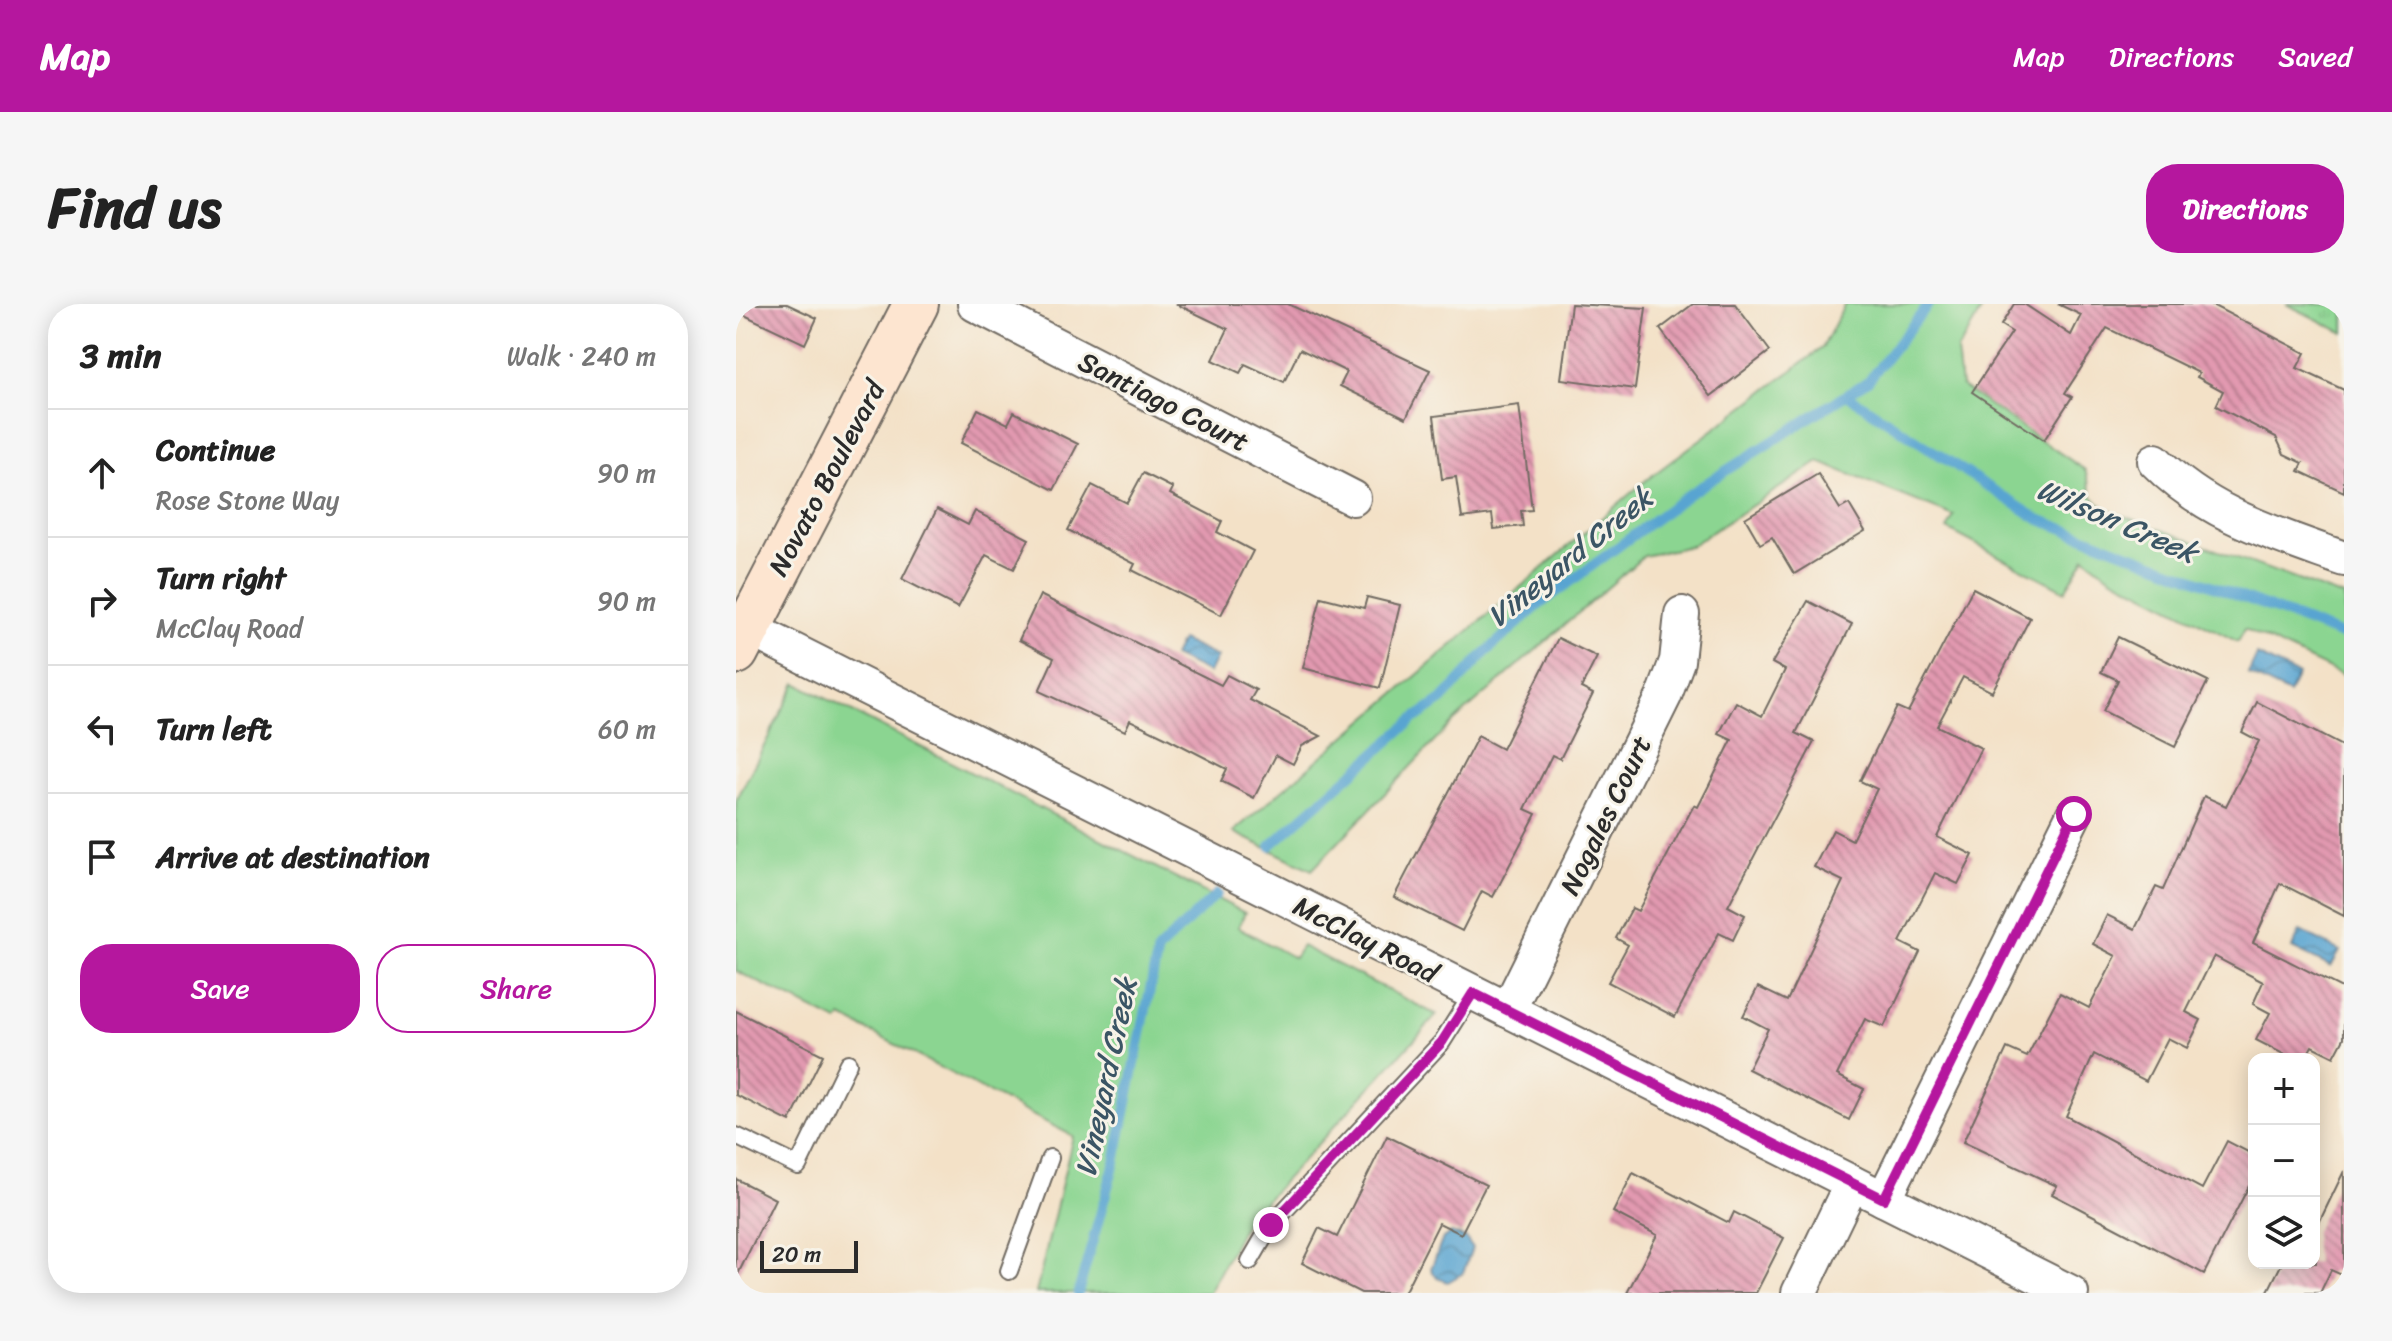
<!DOCTYPE html>
<meta charset="utf-8">
<style>
:root{--surface:#fff;--page:#f6f6f6;--text:#222;--muted:#767676;--line:#e0e0e0;--accent:#b5179e}
body{margin:0;font-family:Sriracha,sans-serif;background:var(--page);color:var(--text)}
.controls{position:absolute;right:24px;bottom:24px;display:grid;overflow:hidden;border-radius:16px;box-shadow:0 4px 20px #0003}
.controls button{width:72px;height:72px;display:grid;place-items:center;padding:0;border:0;border-bottom:2px solid var(--line);background:var(--surface);color:var(--text);font:40px sans-serif}
.scale{position:absolute;left:24px;bottom:20px;width:98px;box-sizing:border-box;padding-left:8px;border:4px solid #2b2b2b;border-top:0;font-size:22px;line-height:28px;white-space:nowrap;color:#2b2b2b;-webkit-text-stroke:6px #f7f3e8;paint-order:stroke}
.stop{position:absolute;width:24px;height:24px;margin:-18px;border:6px solid #b5179e;border-radius:50%;background:#fff}
.stop.end{background:#b5179e;border-color:#fff;box-shadow:0 2px 8px #0008}
.list{margin:0;padding:0;list-style:none}
h2{display:flex;justify-content:space-between;align-items:center;height:104px;margin:0;padding:0 32px;font-size:34px}
h2 small{font-size:26px;font-weight:400;color:var(--muted)}
.list li{display:grid;grid-template-columns:52px 1fr auto;gap:24px;align-items:center;box-sizing:border-box;height:128px;padding:0 32px;border-top:2px solid var(--line)}
.list b{display:block;font-size:30px;white-space:nowrap}
.list p{margin:0;font-size:26px;white-space:nowrap;color:var(--muted)}
.list em{font-size:26px;font-style:normal;color:var(--muted)}
.actions{display:flex;gap:16px;padding:24px 32px}
.actions a{flex:1;padding:18px 0;border:2px solid var(--accent);border-radius:32px;text-align:center;font-size:28px;color:var(--accent)}
.actions .main{background:var(--accent);color:#fff}
.icon{flex:none;width:44px;height:44px;fill:none;stroke:currentColor;stroke-width:2;stroke-linecap:round;stroke-linejoin:round}
.map{position:relative;flex:none;width:1608px;height:989px;overflow:hidden;border-radius:32px}
header{display:flex;align-items:center;gap:48px;box-sizing:border-box;height:112px;padding:0 40px;background:var(--accent);color:#fff}
header strong{font-size:38px}
nav{display:flex;gap:44px;margin-inline-start:auto;font-size:28px}
.intro{display:flex;align-items:center;justify-content:space-between;box-sizing:border-box;height:192px;padding:0 48px}
h1{margin:0;font-size:56px}
.button{padding:20px 36px;border-radius:32px;background:var(--accent);color:#fff;font-size:28px;font-weight:700}
main{display:flex;gap:48px;padding:0 48px}
aside{flex:1;background:var(--surface);border-radius:32px;box-shadow:0 4px 20px #0003}
.map>svg:first-child{display:block}
.grass{fill:#8bd591;stroke:#5b805e;stroke-width:2}
.park{fill:url(#park-tufts);stroke:#5b805e;stroke-width:2}
.water{fill:url(#water-waves);stroke:#42687e;stroke-width:2}
.lines{fill:none;stroke-linecap:round;stroke-linejoin:round}
.stream{stroke:#58a4d1;stroke-width:10}
.building{fill:url(#building-back-hatch)}
.lane-casing{stroke:#716b62;stroke-width:20}
.street-casing{stroke:#716b62;stroke-width:38}
.secondary-casing{stroke:#716b62;stroke-width:48}
.lane{stroke:#fff;stroke-width:16}
.street{stroke:#fff;stroke-width:34}
.secondary{stroke:#fde5d0;stroke-width:44}
.route{stroke:#b5179e;stroke-width:10}
.labels{text-anchor:middle;stroke-width:6;stroke-linejoin:round;paint-order:stroke}
.street-label{font-size:28px;fill:#2b2b2b;stroke:#f7f3e8}
.water-label{font-size:30px;font-style:italic;fill:#3b5565;stroke:#f7f3e8}
</style>
<header>
<strong>Map</strong>
<nav><a>Map</a><a>Directions</a><a>Saved</a></nav>
</header>
<div class="intro"><h1>Find us</h1><a class="button">Directions</a></div>
<main>
<aside>
<h2>3 min<small>Walk · 240 m</small></h2>
<ul class="list">
<li><svg class="icon" aria-label="ahead" viewBox="0 0 24 24"><path d="M12 20V5M6 11l6-6 6 6"/></svg><div><b>Continue</b><p>Rose Stone Way</p></div><em>90 m</em></li>
<li><svg class="icon" aria-label="right" viewBox="0 0 24 24"><path d="M7 20v-9h11M14 6l5 5-5 5"/></svg><div><b>Turn right</b><p>McClay Road</p></div><em>90 m</em></li>
<li><svg class="icon" aria-label="left" viewBox="0 0 24 24"><path d="M17 20v-9H6M10 6l-5 5 5 5"/></svg><div><b>Turn left</b></div><em>60 m</em></li>
<li><svg class="icon" aria-label="arrive" viewBox="0 0 24 24"><path d="M6 21V4h12l-3 4 3 4H6"/></svg><div><b>Arrive at destination</b></div></li>
</ul>
<div class="actions"><a class="main">Save</a><a>Share</a></div>
</aside>
<div class="map">
<svg width="1608" height="989" viewBox="0 0 1608 989">
<defs>
<pattern id="park-tufts" width="24" height="20" patternUnits="userSpaceOnUse" patternTransform="scale(2)"><rect width="24" height="20" fill="#8bd591"/><path d="M3 7l-1-3M5 7V3M7 7l1-3M15 17l-1-3M17 17v-4M19 17l1-3" fill="none" stroke="#78b77d"/></pattern>
<pattern id="water-waves" width="16" height="10" patternUnits="userSpaceOnUse" patternTransform="scale(2)"><rect width="16" height="10" fill="#58a4d1"/><path d="M0 5q4-4 8 0t8 0" fill="none" stroke="#4986aa"/></pattern>
<pattern id="building-back-hatch" width="6" height="6" patternUnits="userSpaceOnUse" patternTransform="scale(2)"><rect width="6" height="6" fill="#e299b0"/><path d="M-1 5l2 2M0 0l6 6M5-1l2 2" fill="none" stroke="#b77d8f"/></pattern>
</defs>
<rect width="100%" height="100%" fill="#f7f3e8"/>
<filter id="ink" filterUnits="userSpaceOnUse"><feTurbulence type="fractalNoise" baseFrequency=".0125" numOctaves="2"/><feDisplacementMap in="SourceGraphic" scale="16" xChannelSelector="R" yChannelSelector="G"/><feConvolveMatrix kernelMatrix="1 2 1 2 8 2 1 2 1" color-interpolation-filters="sRGB"/></filter>
<filter id="wash" filterUnits="userSpaceOnUse"><feTurbulence type="fractalNoise" baseFrequency=".006" numOctaves="4" result="noise"/><feDisplacementMap in="SourceGraphic" scale="32" xChannelSelector="R" yChannelSelector="G"/><feGaussianBlur stdDeviation="1.8" result="paint"/><feColorMatrix in="noise" values="0 0 0 0 0 0 0 0 0 0 0 0 0 0 0 0 0 1.4 0 .05"/><feComposite in="paint" operator="in"/></filter>
<g filter="url(#wash)">
<rect width="100%" height="100%" fill="#f3e1c7"/>
<g class="grass">
<path d="M1109,0H1249L1221,47L1225,82L1349,166L1357,193L1371,206L1608,293V372L1509,325L1502,338L1375,273L1349,253L1329,287L1211,225L1218,212L1083,158L954,242L908,252L718,417L576,566L497,528L909,177L1087,43Z"/>
<path d="M60,379L509,609L502,623L558,654L566,642L701,711L509,919L473,989H300L337,832L106,713L102,718L0,667V497Z"/>
</g>
<path class="park" d="M1550,0H1608V29Z"/>
<g class="water">
<path d="M445,336L481,353L473,369L437,352Z"/>
<path d="M1521,351L1562,371L1553,390L1512,370Z"/>
<path d="M1564,627L1604,647L1595,663L1556,644Z"/>
<path d="M715,929L730,934L736,944L727,969L712,978L701,974L695,965L707,934Z"/>
</g>
<g class="lines">
<g class="stream">
<path d="M1111,91L1302,215L1608,332"/>
<path d="M534,542L678,415L706,396L750,348L802,302L953,190L1132,77L1193,0"/>
<path d="M342,989L379,858L422,646L481,590"/>
</g>
</g>
<g id="blocks">
<g class="building">
<path d="M0,0H51L81,14L69,40L0,7Z"/>
<path d="M440,0H552L694,66L670,114L604,82L611,68L564,45L548,78L509,60L504,69L477,56L492,25Z"/>
<path d="M835,0L910,4L899,85L825,75Z"/>
<path d="M957,0H999L1034,47L975,92L924,25Z"/>
<path d="M1278,0H1288L1335,31L1345,11L1322,0H1474L1569,49L1561,64L1608,86V188L1563,167L1567,159L1548,150L1540,133L1480,102L1487,87L1461,73L1463,69L1371,24L1329,89L1336,93L1308,136L1236,88L1276,28L1265,21Z"/>
<path d="M783,101L796,206L785,207L787,222L758,225L756,210L726,214L720,173L706,175L698,112Z"/>
<path d="M242,105L272,120L278,108L342,140L318,186L225,139Z"/>
<path d="M407,169L437,184L434,190L486,217L481,228L517,247L485,311L396,266L399,260L332,226L356,181L391,199Z"/>
<path d="M1082,170L1104,205L1113,200L1129,227L1058,270L1036,233L1024,240L1009,214Z"/>
<path d="M201,205L232,221L239,207L293,235L278,265L250,251L222,304L166,275Z"/>
<path d="M1237,284L1294,314L1256,388L1227,373L1201,422L1245,444L1201,533L1237,551L1222,580L1199,569L1164,638L1184,648L1148,723L1129,715L1101,771L1128,785L1113,816L1012,765L1032,725L1007,712L1022,683L1051,697L1107,577L1078,563L1097,526L1116,536L1141,485L1124,477L1161,403L1172,408Z"/>
<path d="M304,291L485,381L491,371L520,386L514,396L585,432L566,442L557,460L540,451L518,494L485,477L491,465L431,434L394,416L389,427L303,387L318,354L283,336Z"/>
<path d="M585,293L628,304L631,293L664,301L644,384L567,364Z"/>
<path d="M1072,297L1116,320L1060,429L1078,438L992,602L1009,611L997,636L983,629L939,713L872,678L892,641L880,634L896,604L902,607L958,501L962,503L996,436L983,430L1000,398L1026,412L1049,366L1036,359Z"/>
<path d="M1382,333L1472,377L1439,443L1367,407L1382,376L1365,368Z"/>
<path d="M822,334L861,353L845,384L857,390L824,455L816,451L789,505L800,510L757,593L746,587L726,627L658,593L742,432L766,445Z"/>
<path d="M1521,398L1608,443V612L1544,579L1517,639L1608,685V734L1598,753L1576,742L1569,755H1557L1520,736L1534,709L1517,700L1527,678L1478,652L1450,708L1465,716L1451,744L1432,734L1410,777L1358,750L1330,812L1466,885L1491,837L1518,851V872L1468,970L1316,890L1321,882L1227,838L1271,744L1291,753L1324,689L1353,704L1380,652L1357,640L1371,611L1399,625L1420,583L1427,586L1468,492L1490,502L1523,437L1506,428Z"/>
<path d="M0,707L87,751L54,818L0,791Z"/>
<path d="M651,832L750,881L725,930L703,919L668,989H625L566,959L583,924L601,933Z"/>
<path d="M1608,867V972L1595,966L1584,989H1531L1546,959H1580L1578,929Z"/>
<path d="M897,869L993,919L998,908L1048,934L1020,989H891L921,931L877,908Z"/>
<path d="M0,875L39,895L0,974Z"/>
</g>
</g>
</g>
<g filter="url(#ink)">
<use href="#blocks" fill-opacity="0" stroke="#716b62" stroke-width="2"/>
<g class="lines">
<g class="lane-casing">
<g id="lane">
<path d="M0,832L62,862L112,759"/>
<path d="M514,957L535,921L706,738L737,689"/>
<path d="M273,967L314,854"/>
</g>
</g>
<g class="street-casing">
<g id="street">
<path d="M239,0L617,194"/>
<path d="M1419,157C1472,211 1539,230 1608,255"/>
<path d="M12,324L1335,989"/>
<path d="M772,706L928,392L941,357L946,310"/>
<path d="M1148,895L1338,510"/>
<path d="M1063,989L1116,879"/>
</g>
</g>
<g class="secondary-casing">
<path id="secondary" d="M0,348L180,0"/>
</g>
<use href="#lane" class="lane"/>
<use href="#street" class="street"/>
<use href="#secondary" class="secondary"/>
</g>
</g>
<g class="lines" filter="url(#ink)">
<path class="route" d="M535,921L706,738L737,689L1148,895L1338,510"/>
</g>
<g class="labels">
<g class="street-label">
<text transform="translate(428 97) rotate(27)" y="10">Santiago Court</text>
<text transform="translate(90 174) rotate(-62)" y="10">Novato Boulevard</text>
<text transform="translate(869 511) rotate(-64)" y="10">Nogales Court</text>
<text transform="translate(630 635) rotate(27)" y="10">McClay Road</text>
</g>
<g class="water-label">
<text transform="translate(1381 217) rotate(23)" y="10">Wilson Creek</text>
<text transform="translate(834 253) rotate(-39)" y="10">Vineyard Creek</text>
<text transform="translate(370 773) rotate(-78)" y="10">Vineyard Creek</text>
</g>
</g>
</svg>
<div class="controls">
<button>+</button>
<button>−</button>
<button><svg class="icon" aria-label="layers" viewBox="0 0 24 24"><path d="M12 4l9 5-9 5-9-5zM3 14l9 5 9-5"/></svg></button>
</div>
<div class="scale">20 m</div>
<div class="stop" style="left:1338px;top:510px"></div>
<div class="stop end" style="left:535px;top:921px"></div>
</div>
</main>
